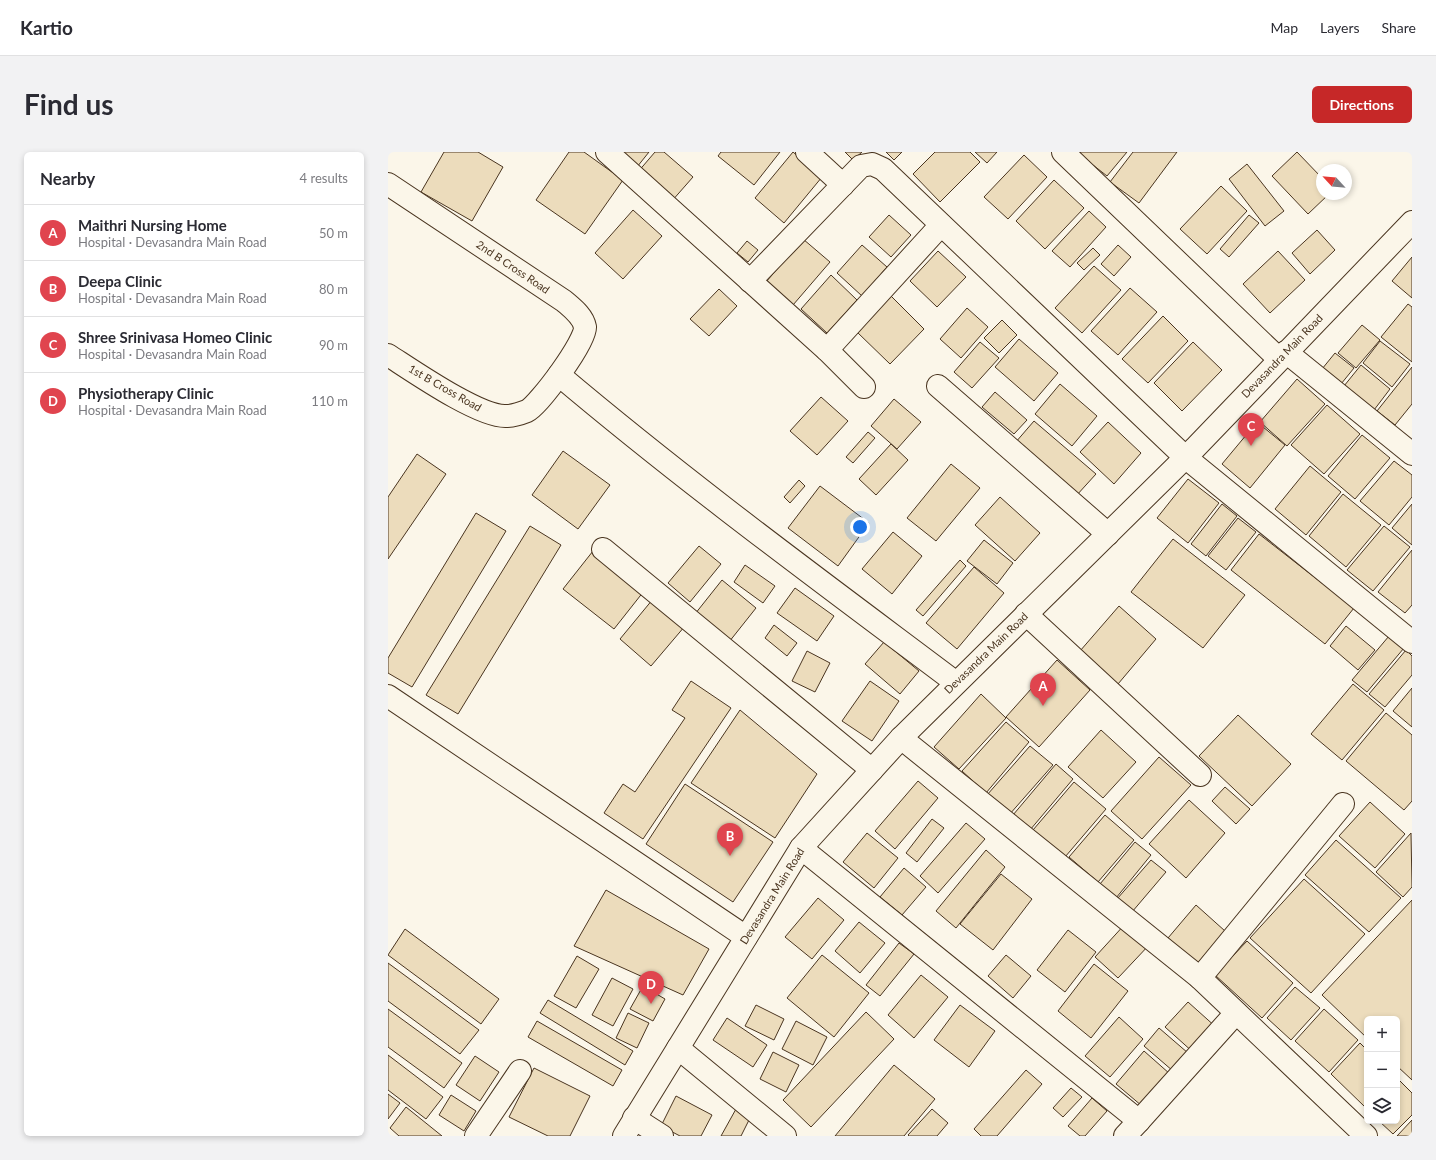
<!DOCTYPE html>
<meta charset="utf-8">
<style>
:root{--surface:#fff;--page:#f2f2f3;--text:#2b2b33;--muted:#7c7c81;--line:#e1e1e2;--accent:#c62828}
body{margin:0;font-family:Lato,sans-serif;background:var(--page);color:var(--text)}
.controls{position:absolute;right:12px;bottom:12px;display:grid;overflow:hidden;border-radius:6px;box-shadow:0 2px 6px #0003}
.controls button{width:36px;height:36px;display:grid;place-items:center;padding:0;border:0;border-bottom:1px solid var(--line);background:var(--surface);color:var(--text);font:20px sans-serif}
.compass{position:absolute;left:928px;top:12px;width:36px;height:36px;border-radius:50%;background:var(--surface);box-shadow:0 2px 6px #0003;rotate:296deg}
.you{position:absolute;left:472px;top:375px;width:14px;height:14px;margin:-10px;border:3px solid #fff;border-radius:50%;background:#1a73e8;box-shadow:0 0 0 6px #1a73e833}
.badge{display:grid;place-items:center;width:26px;height:26px;border-radius:50%;background:var(--accent);color:#fff;font-size:13px;font-weight:700}
.pin{position:absolute;translate:-50% -33px;filter:drop-shadow(0 1px 2px #0008)}
.pin::after{content:'';position:absolute;top:21px;width:14px;height:12px;background:inherit;clip-path:polygon(0 0,100% 0,50% 100%)}
.list{margin:0;padding:0;list-style:none}
h2{display:flex;justify-content:space-between;align-items:center;height:52px;margin:0;padding:0 16px;font-size:17px}
h2 small{font-size:13px;font-weight:400;color:var(--muted)}
.list li{display:grid;grid-template-columns:26px 1fr auto;gap:12px;align-items:center;box-sizing:border-box;height:56px;padding:0 16px;border-top:1px solid var(--line)}
.list b{display:block;font-size:15px;white-space:nowrap}
.list p{margin:0;font-size:13px;white-space:nowrap;color:var(--muted)}
.list em{font-size:13px;font-style:normal;color:var(--muted)}
.icon{flex:none;width:22px;height:22px;fill:none;stroke:currentColor;stroke-width:2;stroke-linecap:round;stroke-linejoin:round}
.map{position:relative;flex:none;width:1024px;height:984px;overflow:hidden;border-radius:6px}
header{display:flex;align-items:center;gap:24px;box-sizing:border-box;height:56px;padding:0 20px;background:var(--surface);border-bottom:1px solid var(--line)}
header strong{font-size:19px}
nav{display:flex;gap:22px;margin-inline-start:auto;font-size:14px}
.intro{display:flex;align-items:center;justify-content:space-between;box-sizing:border-box;height:96px;padding:0 24px}
h1{margin:0;font-size:28px}
.button{padding:10px 18px;border-radius:6px;background:var(--accent);color:#fff;font-size:14px;font-weight:700}
main{display:flex;gap:24px;padding:0 24px}
aside{flex:1;background:var(--surface);border-radius:6px;box-shadow:0 2px 6px #0003}
.map>svg:first-child{display:block}
.building{fill:#ecdcbc;stroke:#4a3520}
.lines{fill:none;stroke-linecap:round;stroke-linejoin:round}
.minor-casing{stroke:#4a3520;stroke-width:24}
.secondary-casing{stroke:#4a3520;stroke-width:24}
.minor{stroke:#fbf6e9;stroke-width:22}
.secondary{stroke:#fbf6e9;stroke-width:22}
.labels{text-anchor:middle;stroke-width:3;stroke-linejoin:round;paint-order:stroke}
.street-label{font-size:11px;fill:#4a3520;stroke:#fbf6e9}
</style>
<header>
<strong>Kartio</strong>
<nav><a>Map</a><a>Layers</a><a>Share</a></nav>
</header>
<div class="intro"><h1>Find us</h1><a class="button">Directions</a></div>
<main>
<aside>
<h2>Nearby<small>4 results</small></h2>
<ul class="list">
<li><span class="badge" style="background:#e0444e">A</span><div><b>Maithri Nursing Home</b><p>Hospital · Devasandra Main Road</p></div><em>50 m</em></li>
<li><span class="badge" style="background:#e0444e">B</span><div><b>Deepa Clinic</b><p>Hospital · Devasandra Main Road</p></div><em>80 m</em></li>
<li><span class="badge" style="background:#e0444e">C</span><div><b>Shree Srinivasa Homeo Clinic</b><p>Hospital · Devasandra Main Road</p></div><em>90 m</em></li>
<li><span class="badge" style="background:#e0444e">D</span><div><b>Physiotherapy Clinic</b><p>Hospital · Devasandra Main Road</p></div><em>110 m</em></li>
</ul>
</aside>
<div class="map">
<svg width="1024" height="984" viewBox="0 0 1024 984">
<rect width="100%" height="100%" fill="#fbf6e9"/>
<g class="building">
<path d="M56,0H90L115,15L84,69L33,40Z"/>
<path d="M181,0H196L235,28L197,82L148,48Z"/>
<path d="M230,0H261L249,15Z"/>
<path d="M267,0H276L305,25L283,50L249,21Z"/>
<path d="M333,0H392L366,33L330,4Z"/>
<path d="M405,0L434,25L396,71L367,46Z"/>
<path d="M457,0H474L465,8Z"/>
<path d="M498,0H514L506,8Z"/>
<path d="M547,0H582L592,10L552,50L525,22Z"/>
<path d="M587,0H609L599,11Z"/>
<path d="M693,0H739L719,24L691,2Z"/>
<path d="M745,0H789L751,51L722,30Z"/>
<path d="M909,0L934,26V42H941L920,62L884,24Z"/>
<path d="M636,3L659,25L620,67L596,45Z"/>
<path d="M859,12L896,59L877,74L841,27Z"/>
<path d="M666,28L696,56L657,97L628,69Z"/>
<path d="M833,34L859,59L819,102L792,77Z"/>
<path d="M245,58L274,84L235,127L207,101Z"/>
<path d="M701,59L718,75L682,115L664,99Z"/>
<path d="M501,63L523,83L503,105L481,85Z"/>
<path d="M861,63L871,71L841,105L832,97Z"/>
<path d="M929,78L947,98L922,122L904,101Z"/>
<path d="M415,87L442,110L405,153L378,130Z"/>
<path d="M359,89L370,98L360,110L349,101Z"/>
<path d="M474,93L499,115L474,144L449,121Z"/>
<path d="M730,93L743,105L726,124L713,112Z"/>
<path d="M705,96L712,103L696,118L689,111Z"/>
<path d="M550,99L578,125L549,155L522,129Z"/>
<path d="M890,99L917,128L882,161L855,132Z"/>
<path d="M1024,105V146L1004,129Z"/>
<path d="M706,114L733,138L694,181L667,156Z"/>
<path d="M443,123L469,148L439,181L413,157Z"/>
<path d="M742,136L769,160L730,203L703,179Z"/>
<path d="M331,137L349,154L321,184L302,167Z"/>
<path d="M503,144L536,177L502,212L469,180Z"/>
<path d="M1020,152L1024,155V210L993,185Z"/>
<path d="M579,156L600,175L573,206L552,187Z"/>
<path d="M775,164L800,189L760,231L734,207Z"/>
<path d="M614,168L629,183L611,201L596,186Z"/>
<path d="M974,173L992,188L968,216L950,201Z"/>
<path d="M631,187L670,221L646,249L607,215Z"/>
<path d="M992,189L1022,212L1004,235L975,211Z"/>
<path d="M592,190L611,206L584,236L566,220Z"/>
<path d="M805,190L834,218L794,259L766,231Z"/>
<path d="M947,201L966,216L953,232L934,217Z"/>
<path d="M973,213L1002,237L986,258L956,234Z"/>
<path d="M1024,215V252L1007,273L989,259Z"/>
<path d="M909,227L937,252L899,294L872,270Z"/>
<path d="M672,232L709,264L684,294L647,262Z"/>
<path d="M607,240L639,268L626,282L594,255Z"/>
<path d="M433,245L460,269L429,303L402,279Z"/>
<path d="M506,247L533,270L509,297L483,274Z"/>
<path d="M939,253L972,282L936,322L903,293Z"/>
<path d="M646,269L708,322L688,344L627,291Z"/>
<path d="M720,270L753,301L726,332L692,300Z"/>
<path d="M869,270L897,293L862,336L834,312Z"/>
<path d="M480,280L487,286L465,311L458,305Z"/>
<path d="M974,283L1002,306L967,347L940,324Z"/>
<path d="M503,292L520,308L488,343L471,327Z"/>
<path d="M175,299L222,333L190,377L144,343Z"/>
<path d="M29,302L58,322L0,407V345Z"/>
<path d="M1006,309L1024,323V345L1001,373L972,349Z"/>
<path d="M563,312L592,336L548,389L519,366Z"/>
<path d="M922,314L953,340L918,383L887,357Z"/>
<path d="M800,327L831,351L800,391L769,366Z"/>
<path d="M411,328L417,334L402,351L396,345Z"/>
<path d="M432,334L481,371L450,414L400,376Z"/>
<path d="M955,342L993,373L958,415L921,384Z"/>
<path d="M612,345L652,381L627,409L587,373Z"/>
<path d="M834,352L849,364L818,404L803,392Z"/>
<path d="M1024,352V393L1004,376Z"/>
<path d="M88,361L118,379L24,535L0,521V506Z"/>
<path d="M850,366L868,380L838,418L820,404Z"/>
<path d="M142,374L173,393L70,562L38,543Z"/>
<path d="M996,374L1022,395L985,439L959,418Z"/>
<path d="M505,380L534,404L504,442L474,417Z"/>
<path d="M871,382L966,456L937,492L843,418Z"/>
<path d="M785,387L857,443L815,496L743,440Z"/>
<path d="M596,388L625,411L609,432L579,409Z"/>
<path d="M311,394L333,412L302,450L280,431Z"/>
<path d="M1024,398V453L1017,461L990,440Z"/>
<path d="M205,399L256,439L226,477L175,437Z"/>
<path d="M572,408L578,414L535,464L528,458Z"/>
<path d="M357,413L387,434L375,451L346,430Z"/>
<path d="M586,415L616,441L569,497L538,471Z"/>
<path d="M334,428L368,456L341,490L307,462Z"/>
<path d="M407,436L446,464L429,489L389,461Z"/>
<path d="M265,447L297,474L263,514L232,487Z"/>
<path d="M731,454L768,487L730,532L692,499Z"/>
<path d="M386,473L409,491L399,504L377,486Z"/>
<path d="M958,474L987,498L970,518L942,494Z"/>
<path d="M1001,484L1016,496L979,540L964,528Z"/>
<path d="M496,490L531,519L512,542L477,512Z"/>
<path d="M1018,498L1024,504V523L997,555L981,542Z"/>
<path d="M419,499L442,511L427,540L404,529Z"/>
<path d="M669,508L702,538L651,595L618,565Z"/>
<path d="M303,529L343,556L255,687L216,661L235,632L247,640L297,566L284,558Z"/>
<path d="M482,529L511,549L484,589L454,569Z"/>
<path d="M965,532L996,558L954,608L923,582Z"/>
<path d="M1024,536V575L1005,559Z"/>
<path d="M593,542L618,566L571,617L546,595Z"/>
<path d="M352,558L429,622L387,686L303,631Z"/>
<path d="M998,561L1024,583V649L1016,658L958,609Z"/>
<path d="M850,563L903,612L864,654L811,604Z"/>
<path d="M618,570L641,590L598,641L574,619Z"/>
<path d="M713,578L748,610L715,646L680,615Z"/>
<path d="M642,594L665,613L621,663L599,643Z"/>
<path d="M771,605L803,633L754,687L723,659Z"/>
<path d="M668,612L685,627L642,678L625,663Z"/>
<path d="M530,629L550,646L507,697L487,679Z"/>
<path d="M686,630L718,657L677,705L645,678Z"/>
<path d="M297,632L385,690L345,750L258,692Z"/>
<path d="M837,635L862,657L848,672L824,649Z"/>
<path d="M801,648L837,681L798,726L761,692Z"/>
<path d="M982,650L1017,682L987,716L951,684Z"/>
<path d="M717,663L746,688L710,730L681,705Z"/>
<path d="M544,667L556,676L529,710L518,701Z"/>
<path d="M578,671L597,687L550,741L532,724Z"/>
<path d="M479,681L510,706L486,736L455,710Z"/>
<path d="M1023,681L1024,735L1015,745L988,720Z"/>
<path d="M948,688L1013,746L981,780L917,723Z"/>
<path d="M747,690L763,703L728,746L712,732Z"/>
<path d="M598,698L617,715L568,776L548,759Z"/>
<path d="M763,708L778,720L744,760L729,747Z"/>
<path d="M516,716L538,735L514,763L492,745Z"/>
<path d="M613,722L644,747L605,798L572,772Z"/>
<path d="M916,727L977,782L923,841L862,786Z"/>
<path d="M218,738L321,797L295,843L186,794Z"/>
<path d="M430,746L456,768L424,807L397,785Z"/>
<path d="M1024,748V928L1009,914V867H979V886L934,843Z"/>
<path d="M808,753L837,779L809,812L780,786Z"/>
<path d="M471,770L497,791L472,821L447,799Z"/>
<path d="M738,771L762,792L730,826L707,805Z"/>
<path d="M17,777L111,847L93,872L0,803Z"/>
<path d="M680,778L708,800L677,840L649,818Z"/>
<path d="M859,789L905,831L874,866L827,823Z"/>
<path d="M511,791L526,802L492,844L478,833Z"/>
<path d="M434,803L481,841L446,885L399,846Z"/>
<path d="M618,803L643,824L625,846L600,824Z"/>
<path d="M189,804L211,817L188,856L166,844Z"/>
<path d="M0,811L91,878L72,902L0,849Z"/>
<path d="M706,812L740,839L703,886L670,859Z"/>
<path d="M533,823L560,845L526,886L500,863Z"/>
<path d="M224,826L245,837L225,874L204,863Z"/>
<path d="M255,834L277,847L265,869L242,857Z"/>
<path d="M907,835L932,856L903,888L879,866Z"/>
<path d="M160,848L245,899L237,913L152,861Z"/>
<path d="M800,850L829,876L806,901L777,875Z"/>
<path d="M368,853L396,867L386,888L357,874Z"/>
<path d="M572,853L607,879L581,915L546,888Z"/>
<path d="M0,857L74,911L56,936L0,895Z"/>
<path d="M936,857L970,888L941,920L907,889Z"/>
<path d="M478,860L506,887L423,975L395,948Z"/>
<path d="M240,861L261,871L249,896L228,886Z"/>
<path d="M731,865L755,887L722,925L697,904Z"/>
<path d="M339,866L379,893L365,915L325,888Z"/>
<path d="M149,869L234,918L225,934L140,885Z"/>
<path d="M408,869L439,885L425,913L394,897Z"/>
<path d="M771,876L800,901L785,919L756,894Z"/>
<path d="M972,891L979,898V952L977,955L943,922Z"/>
<path d="M756,899L782,922L754,954L728,932Z"/>
<path d="M385,900L411,913L398,940L372,927Z"/>
<path d="M0,903L55,945L38,967L0,938Z"/>
<path d="M87,904L111,920L92,949L68,933Z"/>
<path d="M506,913L547,947L516,984H447Z"/>
<path d="M146,916L202,944L182,984H160L121,965Z"/>
<path d="M638,918L654,932L609,984H593L586,977Z"/>
<path d="M1009,926L1024,941V963L1005,982L991,969H1009Z"/>
<path d="M683,936L694,945L675,965L665,956Z"/>
<path d="M0,942L12,951L0,967Z"/>
<path d="M63,943L88,959L76,979L51,963Z"/>
<path d="M288,944L324,963L313,984H292L273,974Z"/>
<path d="M704,946L719,959L697,984H692L680,974Z"/>
<path d="M18,955L54,984H11L2,976Z"/>
<path d="M348,957L362,966L353,984H333Z"/>
<path d="M544,957L560,971L549,984H521L520,983Z"/>
<path d="M1024,968V984H1009Z"/>
</g>
<g class="lines">
<g class="minor-casing">
<g id="minor">
<path d="M219,0L439,198L476,235"/>
<path d="M419,0L455,33"/>
<path d="M675,0L891,207"/>
<path d="M0,32L176,149C184,156 195,164 197,175C199,188 151,253 139,259C134,261 124,264 118,264C91,265 25,219 0,203"/>
<path d="M362,129L473,14L484,12L495,17L797,305L1024,490"/>
<path d="M439,198L553,73"/>
<path d="M898,200L1024,302"/>
<path d="M171,223C299,331 434,430 567,530"/>
<path d="M550,234L720,382"/>
<path d="M215,397L484,618"/>
<path d="M638,462L812,623"/>
<path d="M0,544L358,785"/>
<path d="M513,586L812,826L978,984"/>
<path d="M413,696L751,969L737,984"/>
<path d="M812,826L955,652"/>
<path d="M290,896L397,984"/>
<path d="M246,966L274,984"/>
<path d="M751,969L848,861"/>
<path d="M88,984L132,919"/>
</g>
</g>
<g class="secondary-casing">
<path id="secondary" d="M236,984L413,696L513,586L807,296L1024,70"/>
</g>
<use href="#minor" class="minor"/>
<use href="#secondary" class="secondary"/>
</g>
<g class="labels">
<g class="street-label">
<text transform="translate(125 115) rotate(34)" y="4">2nd B Cross Road</text>
<text transform="translate(894 204) rotate(-46)" y="4">Devasandra Main Road</text>
<text transform="translate(57 236) rotate(30)" y="4">1st B Cross Road</text>
<text transform="translate(598 501) rotate(-44)" y="4">Devasandra Main Road</text>
<text transform="translate(384 744) rotate(-58)" y="4">Devasandra Main Road</text>
</g>
</g>
</svg>
<div class="controls">
<button>+</button>
<button>−</button>
<button><svg class="icon" aria-label="layers" viewBox="0 0 24 24"><path d="M12 4l9 5-9 5-9-5zM3 14l9 5 9-5"/></svg></button>
</div>
<svg class="compass" viewBox="-18 -18 36 36"><path d="M0-13l5 13h-10z" fill="#e53935"/><path d="M0 13l5-13h-10z" fill="#7c7c81"/></svg>
<div class="you"></div>
<div class="pin badge" style="left:655px;top:554px;background:#e0444e">A</div>
<div class="pin badge" style="left:342px;top:704px;background:#e0444e">B</div>
<div class="pin badge" style="left:863px;top:294px;background:#e0444e">C</div>
<div class="pin badge" style="left:263px;top:852px;background:#e0444e">D</div>
</div>
</main>
